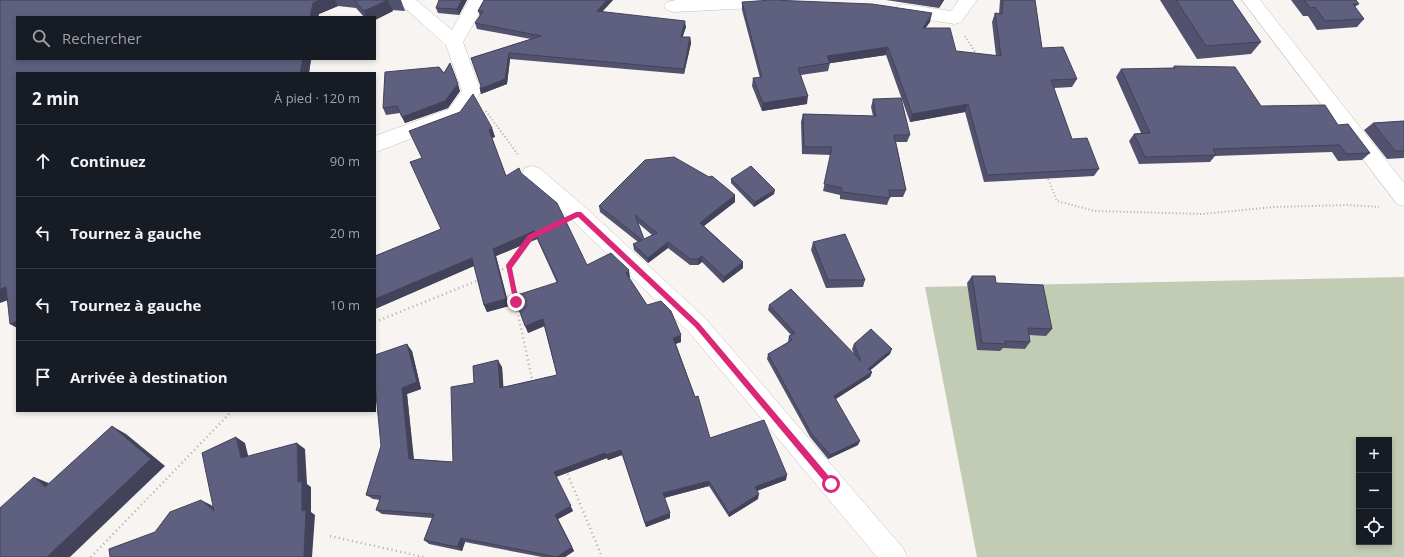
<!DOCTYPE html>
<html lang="fr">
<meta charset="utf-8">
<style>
:root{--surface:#171b24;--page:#242831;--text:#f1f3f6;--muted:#9ea1a6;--line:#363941}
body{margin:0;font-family:"Open Sans",sans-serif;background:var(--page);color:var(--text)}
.controls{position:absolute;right:12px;bottom:12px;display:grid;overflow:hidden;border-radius:0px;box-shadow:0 2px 6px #0003}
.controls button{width:36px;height:36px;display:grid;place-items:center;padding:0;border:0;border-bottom:1px solid var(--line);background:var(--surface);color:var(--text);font:20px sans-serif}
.stop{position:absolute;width:12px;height:12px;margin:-9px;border:3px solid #db2777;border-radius:50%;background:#fff}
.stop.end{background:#db2777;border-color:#fff;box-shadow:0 1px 4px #0008}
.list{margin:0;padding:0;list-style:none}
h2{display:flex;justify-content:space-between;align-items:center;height:52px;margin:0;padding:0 16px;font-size:17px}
h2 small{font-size:13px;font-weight:400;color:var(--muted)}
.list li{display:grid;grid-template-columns:26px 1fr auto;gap:12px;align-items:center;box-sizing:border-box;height:72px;padding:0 16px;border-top:1px solid var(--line)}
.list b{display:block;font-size:15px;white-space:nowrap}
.list em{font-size:13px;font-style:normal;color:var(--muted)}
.icon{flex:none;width:22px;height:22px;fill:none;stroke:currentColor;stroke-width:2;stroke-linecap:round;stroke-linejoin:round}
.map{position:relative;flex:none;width:1404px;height:557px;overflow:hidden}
.search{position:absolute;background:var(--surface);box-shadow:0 2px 6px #0003;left:16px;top:16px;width:360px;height:44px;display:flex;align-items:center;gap:10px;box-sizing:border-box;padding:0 14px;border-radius:0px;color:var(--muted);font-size:15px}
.panel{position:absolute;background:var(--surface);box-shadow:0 2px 6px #0003;left:16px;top:72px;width:360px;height:340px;border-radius:0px}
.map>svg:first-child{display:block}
.green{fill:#c2cbb3;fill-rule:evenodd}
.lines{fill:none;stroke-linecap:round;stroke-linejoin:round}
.minor-casing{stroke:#c3c0be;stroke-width:1}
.path-far1{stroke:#b0adac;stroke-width:2;stroke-dasharray:1 2.5;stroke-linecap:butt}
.path{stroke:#b0adac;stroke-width:2.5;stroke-dasharray:1 3.5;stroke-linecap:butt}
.minor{fill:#fff;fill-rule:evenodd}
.wall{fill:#52526e;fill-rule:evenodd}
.shaded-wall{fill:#42425a}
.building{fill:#5f5f80;stroke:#42425a;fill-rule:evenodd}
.route{fill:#db2777}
</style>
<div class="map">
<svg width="1404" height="557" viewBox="0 0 1404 557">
<rect width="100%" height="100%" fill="#f7f4f2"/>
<path class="green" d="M1404,277V557H977L925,287ZM1359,440H1389V542H1359Z"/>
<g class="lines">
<g class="minor-casing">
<g id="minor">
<path d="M396,0H416L452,30L469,0H487L463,42L481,92L463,119L376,152L375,136L449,109L462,91L446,45Z"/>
<path d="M676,0H781L782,1L779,5L773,7L673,12L667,10L664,6L667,2Z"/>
<path d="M959,0H977L961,22L955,24L903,16L897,14L894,10L897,6L903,4L951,11Z"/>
<path d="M1242,0H1260L1404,183V206L1397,204Z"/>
<path d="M532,166L539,168L586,208L705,318L903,548L907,557H877L689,332L572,220L525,180L522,174L525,168Z"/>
</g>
</g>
<g class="path-far1">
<path d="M965,36L977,55"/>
<path d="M486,111L519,156"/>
<path d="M1047,176L1057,201L1095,211L1203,214L1274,207L1348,205L1379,207"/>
<path d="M521,249L527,241"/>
</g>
<g class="path">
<path d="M508,267L533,384"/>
<path d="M498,271L508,267L522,248"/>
<path d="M375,322L479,280"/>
<path d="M566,470L602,557"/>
<path d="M330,536L424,557"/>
<path d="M91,557L232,411"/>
</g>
<use href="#minor" class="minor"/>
</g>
<g class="wall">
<path d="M0,0H401L405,11L392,10L393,11L375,20V17H364L356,8L338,6L319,14L318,17H17V59H311L309,73H17L8,300Z"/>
<path d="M467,0L459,15L438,13L436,8Z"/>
<path d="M484,0H613L602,12L686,27L682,37H690L691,43L684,74L510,59L507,84L481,94L480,89L481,86L471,58L531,39L477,29L475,23L480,16L478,11Z"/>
<path d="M886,0H944L939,8Z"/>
<path d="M1000,0H1035L1042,48L1077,79L1072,87L1054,88L1072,139L1099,169L1094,176L984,182L965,112L910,122L886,55L830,63L828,71L801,75L807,104L762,111L752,86L753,78H760L742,10V2L930,22L925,28L956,51L996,56L992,22L995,13L999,14Z"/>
<path d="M1160,0H1232L1261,42L1251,54L1197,59Z"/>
<path d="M1291,0H1356L1359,4L1355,7L1364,19L1357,27L1317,30L1308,16H1303Z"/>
<path d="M1174,66L1261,106L1338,125L1370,153L1362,160L1338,161L1332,152L1215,156L1210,162L1139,164L1129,141L1134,134L1141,133L1116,77L1121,69L1173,68Z"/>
<path d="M444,73L460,91L448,108L405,123L400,113L386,115L383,108Z"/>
<path d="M873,99L910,135L907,142H896L906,190L903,197H890L887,205L840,199V195L823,191L831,155L802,154L801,122L803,114L873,116L871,107Z"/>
<path d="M1404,121V158L1387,159L1364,130L1373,123Z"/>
<path d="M492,128L495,137L492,138L506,176L521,173L587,265L630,278H629L647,305L681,342L676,344L710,438L786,480L757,491L758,499L729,517L709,486L664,498L670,518L646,527L622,455L608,460L607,458L556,477L573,511L558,519L574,551L565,557H542L465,542L462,551L429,544L424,540L432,518L382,514L376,510L380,500L373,499L366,495L412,351L421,389L407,394L414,459L453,462L474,383L502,367L503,387L557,375L544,326L528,333L557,283L537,239L496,256L509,306L487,312L484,305L474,266L375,309V256L441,229L422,158Z"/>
<path d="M731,179L774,194L754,207L731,183Z"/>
<path d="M735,202L704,226L743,262V268L723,283L702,262L698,265H690L668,248L648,263L634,250L633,244L638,242L600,212L599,206ZM638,223L652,235L644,239Z"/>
<path d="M813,242L865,280L863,287L826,288L811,250Z"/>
<path d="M972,276L996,283L1052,329L1046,336L1029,335L1030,342L1025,349L1003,348L1000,351L977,350L967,283Z"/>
<path d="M769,305L854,354L852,349L854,344L890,354L870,370L872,372L870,377L836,399L858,445L828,459L810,437L767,359L768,354L789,342H788L789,336L791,335L768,310Z"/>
</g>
<g class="shaded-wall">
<path d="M320,0H335L338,6L319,14L318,17H310L313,3Z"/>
<path d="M388,0L393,11L375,20V17H366L364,11Z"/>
<path d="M462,0H467L459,15L457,9Z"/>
<path d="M607,0H613L597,17V11Z"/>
<path d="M941,0H944L939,8Z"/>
<path d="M932,13L930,22L920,36L923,28Z"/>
<path d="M685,21L686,27L681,42V37Z"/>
<path d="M690,37L691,43L684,74V69Z"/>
<path d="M888,47L886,55L825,64L827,56Z"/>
<path d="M509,53L510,59L507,84L481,94L480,89Z"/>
<path d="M303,59H311L309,73H300Z"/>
<path d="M458,84L460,91L448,108L405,123L402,117Z"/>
<path d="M808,96L807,104L762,111L763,103Z"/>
<path d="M968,104L965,112L910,122L912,114Z"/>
<path d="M492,128L495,137L492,138L489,130Z"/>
<path d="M775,190L774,194L754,207L755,202Z"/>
<path d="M735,195V202L700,229V223Z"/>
<path d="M534,231L537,239L496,256L509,306L487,312L484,305L493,249Z"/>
<path d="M668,242V248L648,263V258Z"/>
<path d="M702,256V262L698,265V259Z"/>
<path d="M472,258L476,265L375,309V299Z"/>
<path d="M743,262V268L723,283L724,277Z"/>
<path d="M629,270L630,278L627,280L626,273Z"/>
<path d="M6,287L17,297L0,303V289Z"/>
<path d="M543,319L545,326L528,333L525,326Z"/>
<path d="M17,321V328L10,324Z"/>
<path d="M681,335V342L674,344L673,338Z"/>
<path d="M407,344L412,351L421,389L407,394L414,464L409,459L402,388Z"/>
<path d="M892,349L890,354L866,374L868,369Z"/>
<path d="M498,360L502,367L504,394L500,388Z"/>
<path d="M872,372L870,377L832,401L834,396Z"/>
<path d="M112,426L126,434L165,466L70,557H47Z"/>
<path d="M236,437L245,443L250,463L241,458Z"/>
<path d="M860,441L858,445L828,459L830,455Z"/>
<path d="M297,443L305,449L307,484L311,487V512L315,515L312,557H304L298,482Z"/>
<path d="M621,450L622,455L608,460L607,458L556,477L573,511L558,519L574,551L565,557H557L554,472L605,453Z"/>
<path d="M787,475L786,480L754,492L755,487Z"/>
<path d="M34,477L51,484L45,487Z"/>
<path d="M709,481V486L664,498L663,493Z"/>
<path d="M759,494L758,499L729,517V513Z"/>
<path d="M201,500L211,505L224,516L214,511Z"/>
<path d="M670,513V518L646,527L645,523Z"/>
<path d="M461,538L465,542L462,551L457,547Z"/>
</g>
<g class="building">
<path d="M0,0H320L313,3L310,17H17V59H303L300,73H17V321L10,324L6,287L0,289Z"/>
<path d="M354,0H388L364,11Z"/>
<path d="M439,0H462L457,9L436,8Z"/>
<path d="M484,0H607L597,11L685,21L681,37H690L684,69L509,53L505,79L480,89L481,86L471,58L541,36L475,23L483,11H478Z"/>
<path d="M772,0L872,4L932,13L923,28H950L956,51L1001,56L995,13L1002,14L1003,0H1035L1042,48L1063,47L1077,79L1051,80L1072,139L1087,138L1099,169L987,175L968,104L912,114L888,47L827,56L830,63L798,68L808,96L763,103L753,78L762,77L742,2Z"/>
<path d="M1176,0H1232L1261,42L1206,46Z"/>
<path d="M1304,0H1356L1359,4H1353L1364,19L1325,21L1315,7L1310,8Z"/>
<path d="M450,63L458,84L445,101L402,117L397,106L383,108L385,72L439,67L444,73Z"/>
<path d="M1174,66L1235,67L1261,106L1325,105L1338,125L1348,124L1370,153L1346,154L1340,145L1213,149L1216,155L1145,157L1134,134L1150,133L1121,69L1175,68Z"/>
<path d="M473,94L492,128L489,130L506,176L519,168L521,173L557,203L587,265L611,253L629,270L626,273L647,305L661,301L671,311L681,335L673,338L695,397L698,396L710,438L764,420L787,475L755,487L759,494L729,513L709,481L663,493L670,513L645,523L621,450L606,455L605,453L554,472L571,506L555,515L572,547L557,557L461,538L457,547L424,540L434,514L376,510L381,496L366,495L381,446L375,384V355L407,344L417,382L402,388L409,459L453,462L451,387L474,383L473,366L498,360L500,388L557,375L543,319L525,326L514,296L558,282L534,231L493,249L506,299L484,305L472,258L375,299V256L441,229L410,162L422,158L409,131L460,112Z"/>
<path d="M901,98L910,135H894L906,190H889L890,198L842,192V188L824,184L832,147H804L803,114L876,116L873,99Z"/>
<path d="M1404,121V151H1395L1373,123Z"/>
<path d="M674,157L709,177L712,176L735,195L700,223L743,262L724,277L702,256L698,259H690L668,242L648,258L633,244L642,240L599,206L645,160ZM635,215L657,233L644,239Z"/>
<path d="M751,166L775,190L755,202L731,179Z"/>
<path d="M845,234L865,280H828L813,242Z"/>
<path d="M972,276H995L996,283L1043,285L1052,329L1028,328L1030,342L1005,341L1006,344L982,343Z"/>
<path d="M791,289L861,361L854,344L871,329L892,349L868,369L872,372L834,396L860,441L830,455L811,433L768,354L792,340L789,336L795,333L769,305Z"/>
<path d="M112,426L151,459L47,557H0V508L34,477L45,487Z"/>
<path d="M236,437L241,458L297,443L298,482L302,481V511L306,510L304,557H110L109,549L155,532L170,512L201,500L214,511L202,453Z"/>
</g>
<path class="route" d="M576,212H581L699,323L833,481V486H828L695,327L578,217L533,239L512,268L519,302L518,304H514L506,265L528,235Z"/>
</svg>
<div class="controls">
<button>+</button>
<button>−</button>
<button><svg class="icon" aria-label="locate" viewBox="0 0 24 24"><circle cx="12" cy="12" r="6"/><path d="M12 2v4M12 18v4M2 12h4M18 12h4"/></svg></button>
</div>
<div class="stop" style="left:831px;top:484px"></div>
<div class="stop end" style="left:516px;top:302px"></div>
<div class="search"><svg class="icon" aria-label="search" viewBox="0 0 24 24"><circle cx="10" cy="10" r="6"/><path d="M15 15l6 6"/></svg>Rechercher</div>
<section class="panel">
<h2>2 min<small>À pied · 120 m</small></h2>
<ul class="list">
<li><svg class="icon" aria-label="ahead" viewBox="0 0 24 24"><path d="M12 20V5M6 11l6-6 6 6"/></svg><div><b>Continuez</b></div><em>90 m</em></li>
<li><svg class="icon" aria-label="left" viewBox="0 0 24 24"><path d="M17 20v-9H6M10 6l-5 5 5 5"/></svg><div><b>Tournez à gauche</b></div><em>20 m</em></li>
<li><svg class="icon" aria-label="left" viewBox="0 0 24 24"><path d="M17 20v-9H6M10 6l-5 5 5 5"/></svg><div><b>Tournez à gauche</b></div><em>10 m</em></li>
<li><svg class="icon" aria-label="arrive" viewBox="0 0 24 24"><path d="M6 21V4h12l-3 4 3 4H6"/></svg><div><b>Arrivée à destination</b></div></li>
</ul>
</section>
</div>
